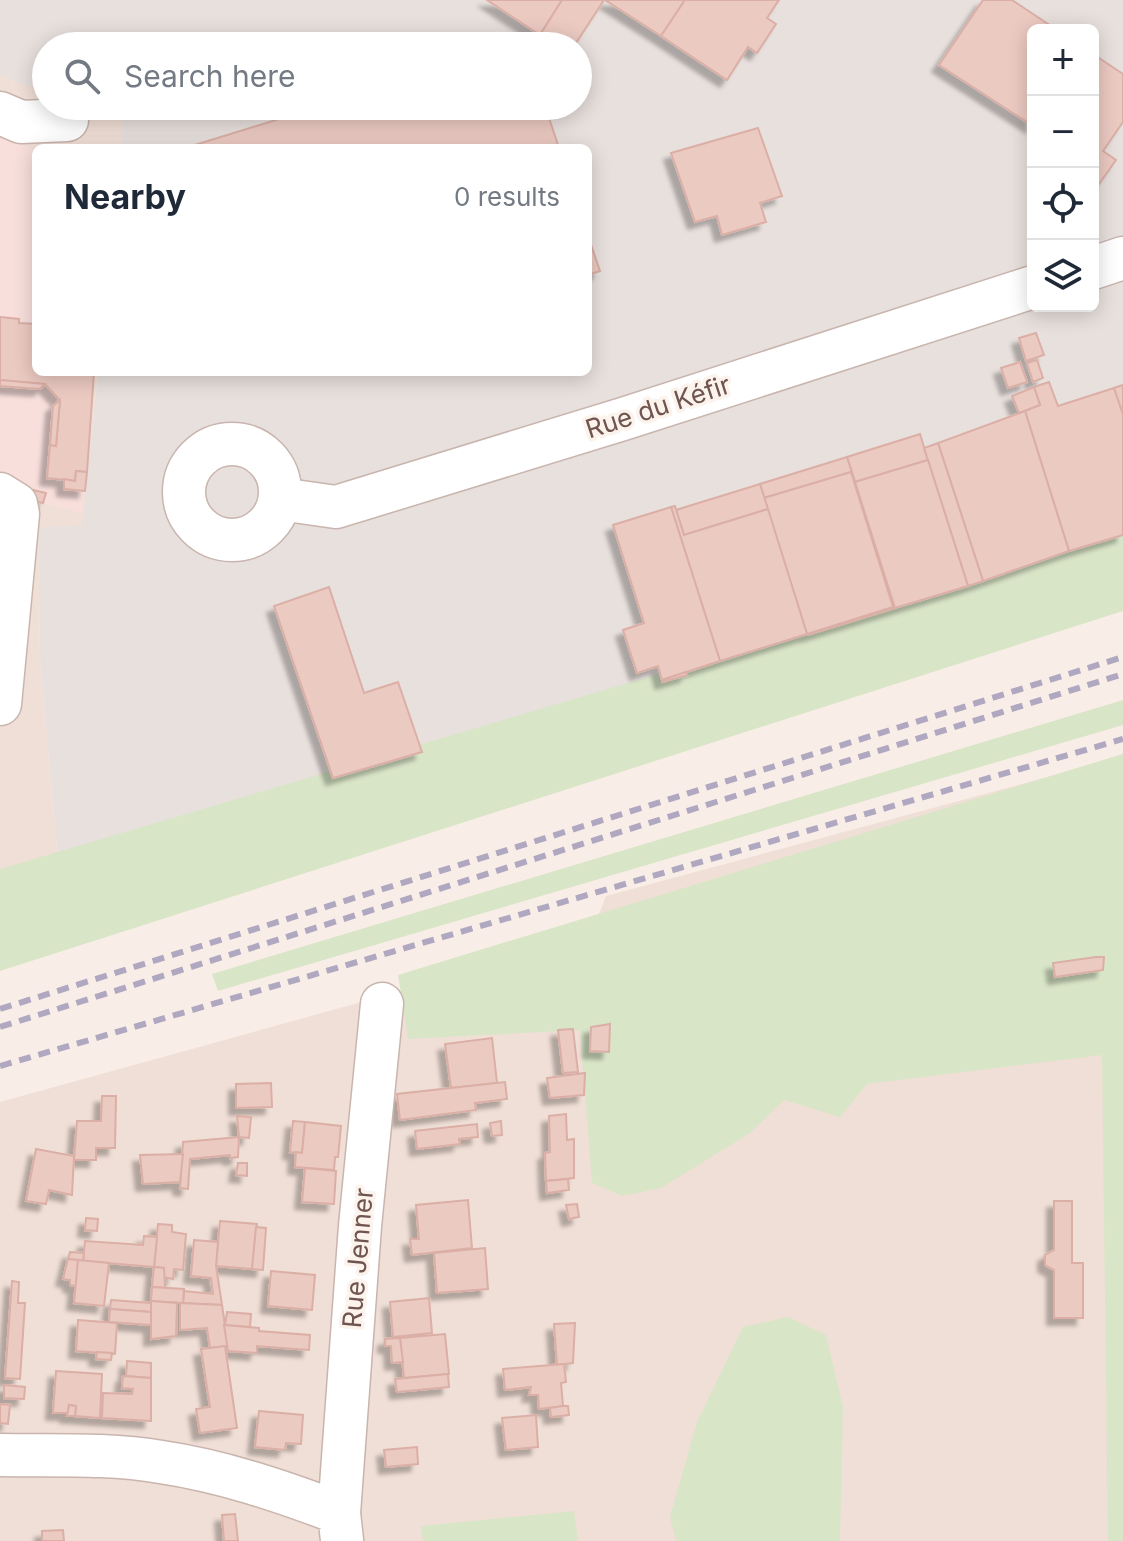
<!DOCTYPE html>
<meta charset="utf-8">
<style>
:root{--surface:#fff;--page:#f6f6f7;--text:#1f2937;--muted:#747a83;--line:#e0e1e3}
body{margin:0;font-family:Inter,sans-serif;background:var(--page);color:var(--text)}
.controls{position:absolute;right:24px;top:24px;display:grid;overflow:hidden;border-radius:12px;box-shadow:0 4px 20px #0003}
.controls button{width:72px;height:72px;display:grid;place-items:center;padding:0;border:0;border-bottom:2px solid var(--line);background:var(--surface);color:var(--text);font:40px sans-serif}
.list{margin:0;padding:0;list-style:none}
h2{display:flex;justify-content:space-between;align-items:center;height:104px;margin:0;padding:0 32px;font-size:34px}
h2 small{font-size:26px;font-weight:400;color:var(--muted)}
.icon{flex:none;width:44px;height:44px;fill:none;stroke:currentColor;stroke-width:2;stroke-linecap:round;stroke-linejoin:round}
.map{position:relative;flex:none;width:1123px;height:1541px;overflow:hidden}
.search{position:absolute;background:var(--surface);box-shadow:0 4px 20px #0003;left:32px;top:32px;width:560px;height:88px;display:flex;align-items:center;gap:20px;box-sizing:border-box;padding:0 28px;border-radius:44px;color:var(--muted);font-size:30px}
.panel{position:absolute;background:var(--surface);box-shadow:0 4px 20px #0003;left:32px;top:144px;width:560px;height:232px;border-radius:12px}
.map>svg:first-child{display:block}
.residential{fill:#f0dfd6}
.commercial{fill:#f8dfdc}
.industrial{fill:#e8e0dd;fill-rule:evenodd}
.green{fill:#d9e5c7}
.building{fill:#ebcac2;stroke:#dbafa5;stroke-width:2;filter:url(#shadow)}
.lines{fill:none;stroke-linecap:round;stroke-linejoin:round}
.minor-casing{stroke:#c9b5ae;stroke-width:45}
.minor{stroke:#fff;stroke-width:42}
.rail{stroke:#b0a7c1;stroke-width:6;stroke-dasharray:12 8;stroke-linecap:butt}
.labels{text-anchor:middle;stroke-width:7;stroke-linejoin:round;paint-order:stroke}
.street-label{font-size:26px;fill:#6f544f;stroke:#fcf3ec}
</style>
<div class="map">
<svg width="1123" height="1541" viewBox="0 0 1123 1541">
<defs>
<filter id="shadow"><feDropShadow dx="-7" dy="7" stdDeviation="2" flood-color="#0004"/></filter>
</defs>
<rect width="100%" height="100%" fill="#f9eee7"/>
<g class="residential">
<path d="M0,75L25,86L46,84V106H124L121,148H36V372H98L82,526L38,528L40,659L58,859L0,971Z"/>
<path d="M1123,754V1541H0V1102L589,939L606,896L1059,774Z"/>
</g>
<path class="commercial" d="M0,135L36,151V372H95L82,513L17,496L0,488Z"/>
<path class="industrial" d="M0,0H1123V611L58,859L40,659L38,528L82,525L98,372H588V148H121L124,106H578V46H46V84L25,86L0,75ZM1033,30H1093V306H1033Z"/>
<g class="green">
<path d="M1123,529V611L0,971V869L989,576Z"/>
<path d="M1123,700V725L218,991L212,974Z"/>
<path d="M1123,754V1541H1108L1102,1055L867,1084L840,1117L784,1100L750,1133L661,1188L622,1196L592,1183L580,1030L408,1039L398,975Z"/>
<path d="M788,1317L826,1335L843,1407L840,1541H676L670,1517L697,1422L743,1327Z"/>
<path d="M574,1511L578,1541H423L421,1526Z"/>
</g>
<g class="building">
<path d="M487,0H562L540,35Z"/>
<path d="M562,0H604L574,46H557L540,35Z"/>
<path d="M605,0H685L661,36Z"/>
<path d="M685,0H779L767,18L776,24L757,53L748,47L727,80L661,36Z"/>
<path d="M983,0H1012L1057,30H1033V126L939,65Z"/>
<path d="M1093,54L1123,74V122L1103,151L1116,160L1099,184L1093,180Z"/>
<path d="M321,106H545L559,148H185Z"/>
<path d="M758,128L782,196L760,203L766,222L722,235L717,216L695,222L671,153Z"/>
<path d="M588,236L600,271L588,275Z"/>
<path d="M0,317L19,319V323L36,324V372H94L87,472L76,471L75,481L47,478L50,445L56,446L60,400L45,384L0,380Z"/>
<path d="M1036,333L1044,355L1026,361L1019,338Z"/>
<path d="M1037,360L1043,378L1033,382L1027,363Z"/>
<path d="M1020,362L1027,382L1008,388L1001,368Z"/>
<path d="M0,380L45,384L40,389L0,386Z"/>
<path d="M1049,382L1058,406L1114,388L1123,414V535L1069,551L1025,411L1040,405L1034,387Z"/>
<path d="M1123,385V414L1114,388Z"/>
<path d="M1034,387L1040,405L1019,413L1012,396Z"/>
<path d="M60,400L56,446L50,445L53,406Z"/>
<path d="M1025,411L1069,551L983,581L938,443Z"/>
<path d="M920,434L928,460L855,482L847,457Z"/>
<path d="M938,443L983,581L968,586L924,448Z"/>
<path d="M847,457L895,608L807,635L893,607L851,472L764,498L760,484Z"/>
<path d="M928,460L968,586L895,608L855,482Z"/>
<path d="M76,471L87,472L85,491L64,489V479L75,481Z"/>
<path d="M851,472L893,607L807,634L764,498Z"/>
<path d="M760,484L768,509L684,535L676,510Z"/>
<path d="M29,489L46,493L43,503L26,499Z"/>
<path d="M675,506L684,535L768,509L807,634L720,661L671,507Z"/>
<path d="M671,507L720,661L662,680L658,666L637,673L623,630L644,623L613,525Z"/>
<path d="M329,587L364,693L398,682L422,752L333,778L274,606Z"/>
<path d="M686,672L687,675L662,682V680Z"/>
<path d="M1096,957H1104L1103,970L1055,977L1053,963Z"/>
<path d="M610,1024L609,1052L590,1051L591,1027Z"/>
<path d="M573,1029L578,1072L563,1073L558,1030Z"/>
<path d="M492,1038L497,1083L451,1088L445,1044Z"/>
<path d="M585,1073L584,1095L550,1098L547,1078Z"/>
<path d="M505,1082L507,1099L475,1103L476,1110L400,1120L397,1094Z"/>
<path d="M271,1083L272,1107L236,1108V1084Z"/>
<path d="M102,1096H116L115,1148H96V1160H74L77,1121H101Z"/>
<path d="M566,1114L567,1140L574,1139V1178L546,1181L545,1153L550,1152L549,1116Z"/>
<path d="M237,1116L251,1117L249,1138L239,1137Z"/>
<path d="M293,1121L305,1122L302,1153L290,1152Z"/>
<path d="M501,1121L502,1135L492,1136L490,1123Z"/>
<path d="M305,1122L341,1126L338,1157H335L334,1170L295,1167L296,1152L302,1153Z"/>
<path d="M477,1124L478,1137L459,1139L460,1144L417,1149L415,1131Z"/>
<path d="M239,1137L238,1157L230,1158V1155L190,1159L188,1189L180,1188L183,1142Z"/>
<path d="M36,1149L74,1156L72,1195L49,1190L46,1204L26,1201Z"/>
<path d="M183,1154L180,1182L143,1184L140,1155Z"/>
<path d="M238,1163H247V1176L236,1175Z"/>
<path d="M305,1168L336,1171L334,1204L302,1202Z"/>
<path d="M568,1179L569,1190L547,1193L546,1181Z"/>
<path d="M468,1200L472,1248L412,1255L410,1239H419L416,1205Z"/>
<path d="M1054,1201H1072V1263H1083V1318H1054V1270L1045,1265V1255L1054,1250Z"/>
<path d="M577,1204L579,1217L569,1219L566,1205Z"/>
<path d="M86,1218L98,1219L97,1231L85,1230Z"/>
<path d="M220,1221L257,1224L252,1269L216,1266Z"/>
<path d="M158,1224L172,1225V1232L186,1234L183,1270L174,1269L173,1279L163,1277L164,1268L154,1267Z"/>
<path d="M256,1227L266,1228L263,1270L252,1269Z"/>
<path d="M144,1236L157,1237L154,1267L83,1261L85,1241L143,1245Z"/>
<path d="M194,1240L218,1242L216,1266L222,1305L183,1303L184,1291L213,1294L211,1278L191,1276Z"/>
<path d="M485,1248L488,1289L437,1293L434,1253Z"/>
<path d="M70,1252L84,1253L83,1261L68,1259Z"/>
<path d="M68,1259L78,1260L76,1286L70,1285V1280L63,1279Z"/>
<path d="M78,1260L109,1263L104,1306L74,1303Z"/>
<path d="M154,1267L164,1268L165,1288L152,1287Z"/>
<path d="M271,1271L315,1275L312,1310L268,1306Z"/>
<path d="M12,1281L19,1282L18,1303H25L20,1379L5,1378Z"/>
<path d="M152,1287L184,1289L183,1303L151,1301Z"/>
<path d="M429,1298L432,1333L393,1337L390,1302Z"/>
<path d="M111,1300L151,1303V1312L110,1309Z"/>
<path d="M151,1301L177,1303L176,1336L151,1339Z"/>
<path d="M180,1303L222,1305L228,1346L210,1348L207,1328L180,1330Z"/>
<path d="M110,1309L151,1312V1325L109,1322Z"/>
<path d="M227,1312L251,1314L250,1327L225,1325Z"/>
<path d="M78,1320L117,1323L115,1354L76,1351Z"/>
<path d="M575,1323L573,1363L557,1365L554,1324Z"/>
<path d="M224,1325L259,1328V1331L310,1335L309,1350L257,1346V1353L228,1351Z"/>
<path d="M445,1334L449,1374L404,1378L400,1338Z"/>
<path d="M400,1338L403,1362L392,1363L391,1346H385V1339Z"/>
<path d="M225,1346L237,1428L200,1433L196,1409L210,1407L201,1349Z"/>
<path d="M97,1352L112,1353L111,1360L96,1359Z"/>
<path d="M127,1361L151,1363V1378L126,1376Z"/>
<path d="M564,1364L566,1382L561,1383L563,1406L539,1409L538,1395H529L531,1387L505,1390L503,1369Z"/>
<path d="M56,1371L102,1374L100,1418L75,1416L76,1406L69,1405L68,1413H53Z"/>
<path d="M448,1374L449,1387L397,1392L395,1379Z"/>
<path d="M123,1376L151,1378V1421L102,1418L103,1393L132,1394L133,1389L122,1388Z"/>
<path d="M4,1385L25,1387L24,1399L4,1398Z"/>
<path d="M0,1404L10,1405L8,1424L0,1423Z"/>
<path d="M69,1405L76,1406L75,1416H67Z"/>
<path d="M563,1406H568L569,1415L551,1417L550,1408Z"/>
<path d="M259,1411L303,1415L301,1444L286,1443L285,1450L255,1447Z"/>
<path d="M536,1415L538,1447L506,1450L502,1418Z"/>
<path d="M417,1447L418,1464L386,1467L384,1450Z"/>
<path d="M235,1514L238,1541H224L222,1515Z"/>
<path d="M63,1530L64,1541H42V1531Z"/>
</g>
<g class="lines">
<g class="minor-casing">
<g id="minor">
<path d="M0,113L21,122L67,120"/>
<path d="M1093,268L1123,258"/>
<circle cx="232" cy="492" r="48"/>
<path d="M0,494L16,504L18,514L0,704"/>
<path d="M280,499L336,507L623,419L1033,287"/>
<path d="M0,1455C53,1456 108,1453 161,1462C222,1471 281,1491 339,1513L342,1540"/>
<path d="M339,1513L360,1226L382,1004"/>
</g>
</g>
<use href="#minor" class="minor"/>
<g class="rail">
<path d="M0,1009L1123,657"/>
<path d="M0,1027L1123,674"/>
<path d="M0,1066L1123,739"/>
</g>
</g>
<g class="labels">
<g class="street-label">
<text transform="translate(658 407) rotate(-18)" y="9">Rue du Kéfir</text>
<text transform="translate(358 1258) rotate(-85)" y="9">Rue Jenner</text>
</g>
</g>
</svg>
<div class="controls">
<button>+</button>
<button>−</button>
<button><svg class="icon" aria-label="locate" viewBox="0 0 24 24"><circle cx="12" cy="12" r="6"/><path d="M12 2v4M12 18v4M2 12h4M18 12h4"/></svg></button>
<button><svg class="icon" aria-label="layers" viewBox="0 0 24 24"><path d="M12 4l9 5-9 5-9-5zM3 14l9 5 9-5"/></svg></button>
</div>
<div class="search"><svg class="icon" aria-label="search" viewBox="0 0 24 24"><circle cx="10" cy="10" r="6"/><path d="M15 15l6 6"/></svg>Search here</div>
<section class="panel">
<h2>Nearby<small>0 results</small></h2>
<ul class="list">
</ul>
</section>
</div>
